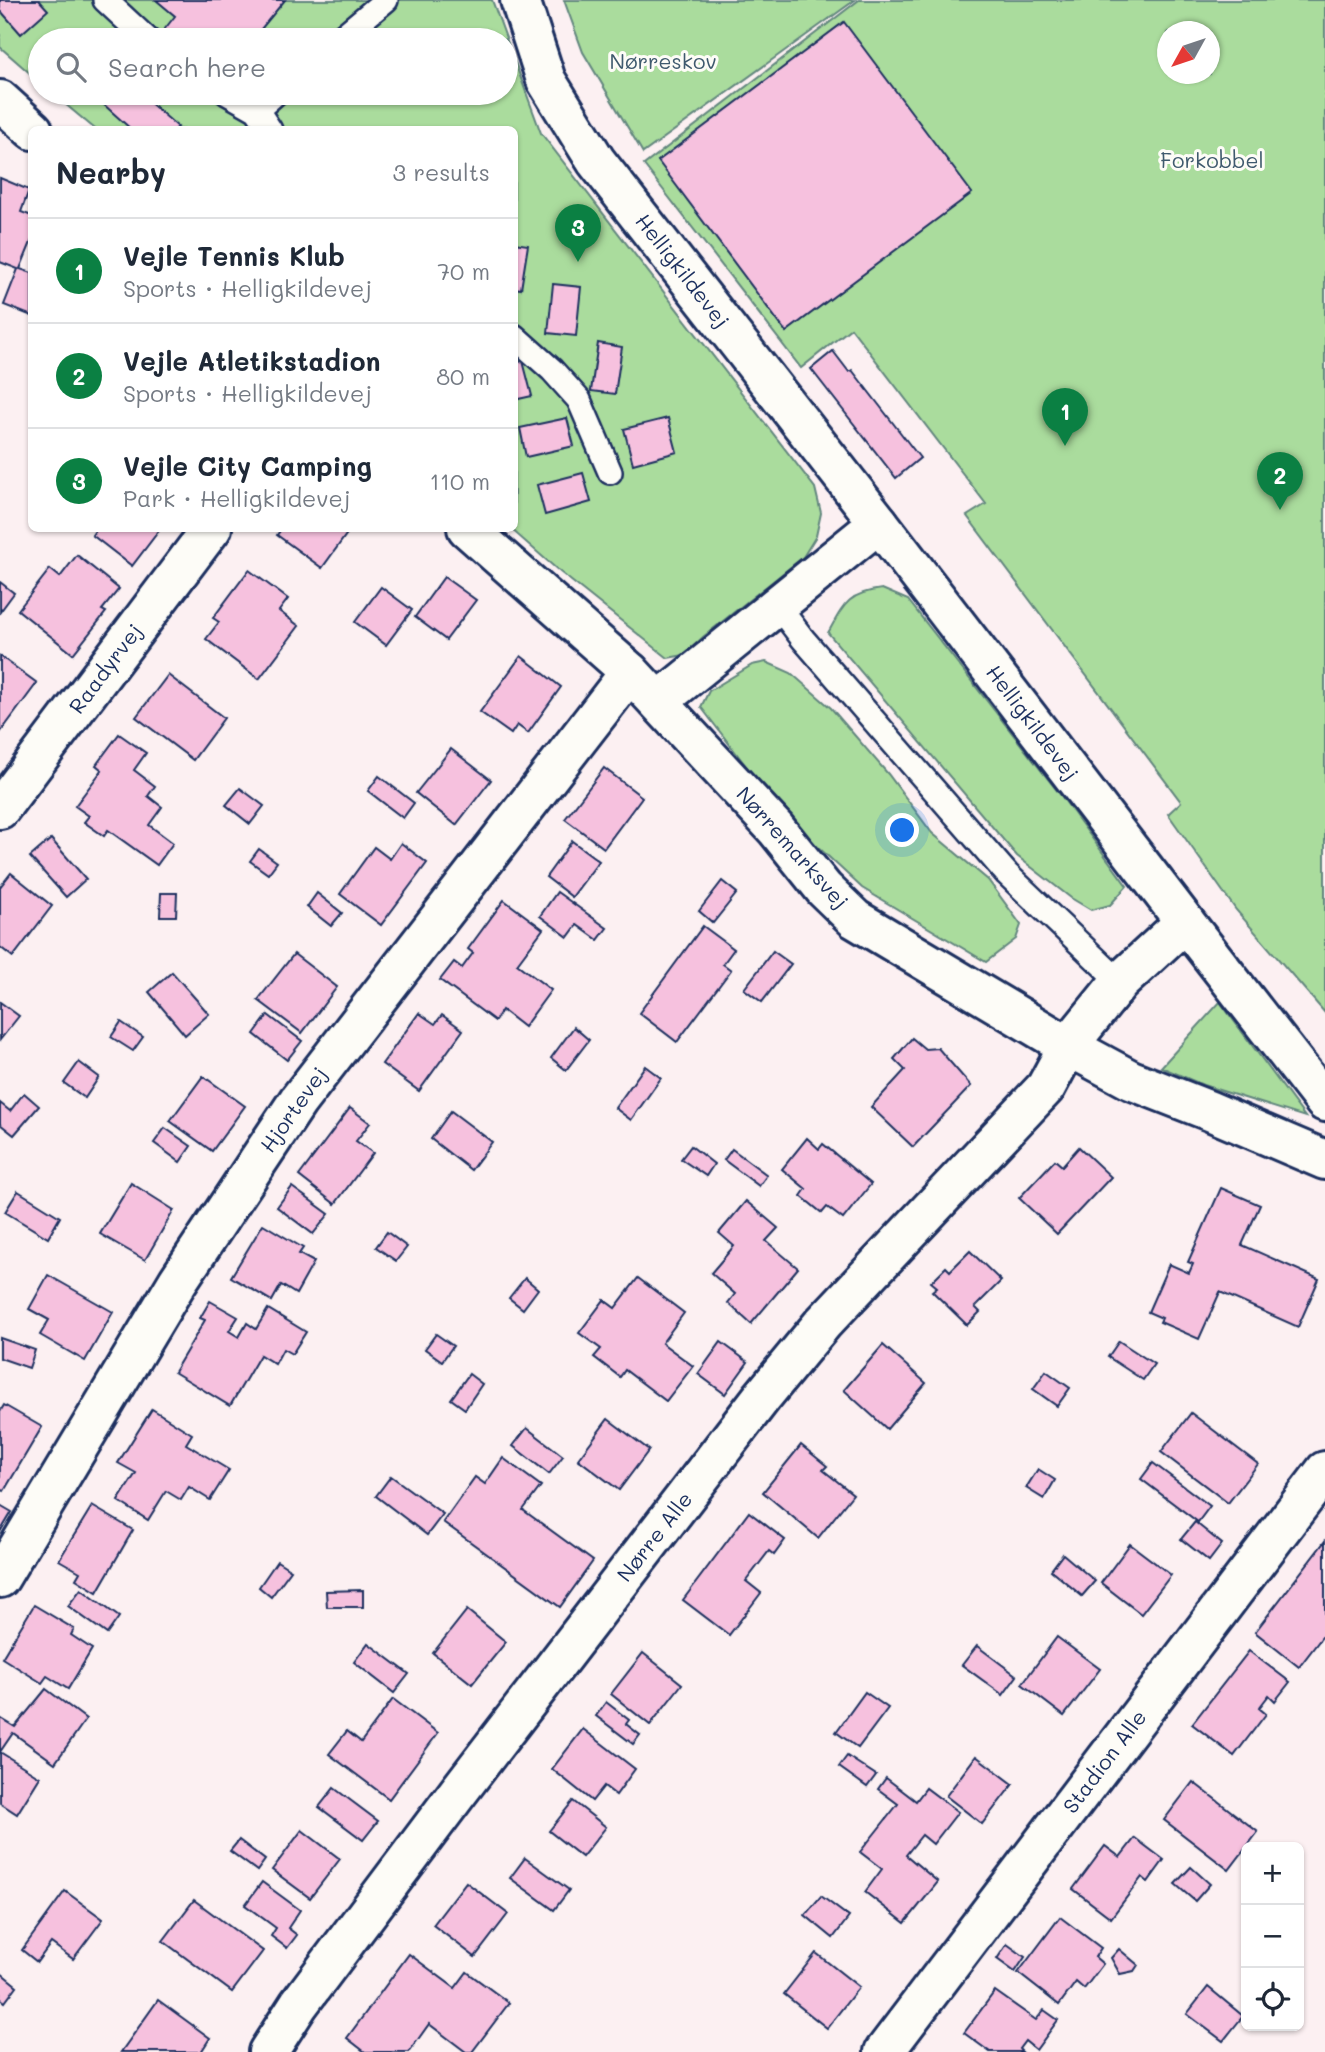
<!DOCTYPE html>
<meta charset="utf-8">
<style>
:root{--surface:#fff;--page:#f6f6f7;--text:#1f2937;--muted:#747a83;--line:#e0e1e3;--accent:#0b8043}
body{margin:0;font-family:Mali,sans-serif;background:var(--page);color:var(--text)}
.controls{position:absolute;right:21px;bottom:21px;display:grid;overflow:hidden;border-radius:10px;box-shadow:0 2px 5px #0004}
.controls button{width:63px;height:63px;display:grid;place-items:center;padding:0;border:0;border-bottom:2px solid var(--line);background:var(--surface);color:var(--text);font:35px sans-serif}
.compass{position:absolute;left:1157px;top:21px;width:63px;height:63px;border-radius:50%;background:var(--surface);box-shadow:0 2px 5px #0004;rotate:230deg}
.you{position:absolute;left:903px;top:831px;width:24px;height:24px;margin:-18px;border:5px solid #fff;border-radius:50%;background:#1a73e8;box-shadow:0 0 0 10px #1a73e833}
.badge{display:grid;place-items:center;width:46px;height:46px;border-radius:50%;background:var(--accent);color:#fff;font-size:23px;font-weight:700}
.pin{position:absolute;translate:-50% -58px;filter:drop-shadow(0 2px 4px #0008)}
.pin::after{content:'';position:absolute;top:37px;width:24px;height:21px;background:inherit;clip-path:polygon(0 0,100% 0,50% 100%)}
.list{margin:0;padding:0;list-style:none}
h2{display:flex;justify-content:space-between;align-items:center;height:91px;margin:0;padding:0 28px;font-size:30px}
h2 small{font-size:23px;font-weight:400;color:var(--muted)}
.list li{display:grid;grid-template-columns:46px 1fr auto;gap:21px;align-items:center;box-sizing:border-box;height:105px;padding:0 28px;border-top:2px solid var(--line)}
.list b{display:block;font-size:26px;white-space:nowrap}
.list p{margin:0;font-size:23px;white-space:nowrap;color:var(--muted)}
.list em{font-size:23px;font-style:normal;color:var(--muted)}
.icon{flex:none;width:38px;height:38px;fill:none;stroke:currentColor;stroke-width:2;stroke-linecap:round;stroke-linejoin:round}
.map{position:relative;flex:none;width:1325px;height:2052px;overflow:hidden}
.search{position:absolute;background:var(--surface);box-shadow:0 2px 5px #0004;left:28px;top:28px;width:490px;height:77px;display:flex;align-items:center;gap:18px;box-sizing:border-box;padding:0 24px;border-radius:38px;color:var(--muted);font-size:26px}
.panel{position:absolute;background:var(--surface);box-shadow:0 2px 5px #0004;left:28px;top:126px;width:490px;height:406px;border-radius:10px}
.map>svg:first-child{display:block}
.green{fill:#aadc9d;stroke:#62867e;stroke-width:2;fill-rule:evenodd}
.building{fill:#f6c1de;stroke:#1b2f5e;stroke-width:2}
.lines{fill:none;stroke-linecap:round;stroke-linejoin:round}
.service-casing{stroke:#1b2f5e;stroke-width:28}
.minor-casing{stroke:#1b2f5e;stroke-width:44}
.tertiary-casing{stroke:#1b2f5e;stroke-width:44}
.service{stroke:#fdfcf7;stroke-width:23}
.minor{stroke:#fdfcf7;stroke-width:38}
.tertiary{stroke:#fdfcf7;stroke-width:38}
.labels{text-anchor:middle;stroke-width:6;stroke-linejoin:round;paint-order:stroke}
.park-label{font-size:21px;fill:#3f5a6e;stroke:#fdfcf7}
.street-label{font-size:21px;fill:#1b2f5e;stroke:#fdfcf7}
</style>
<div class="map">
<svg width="1325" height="2052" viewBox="0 0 1325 2052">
<rect width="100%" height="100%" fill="#fcf0f2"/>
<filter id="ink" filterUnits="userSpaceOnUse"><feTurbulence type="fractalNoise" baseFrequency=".0143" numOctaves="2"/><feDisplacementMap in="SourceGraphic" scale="14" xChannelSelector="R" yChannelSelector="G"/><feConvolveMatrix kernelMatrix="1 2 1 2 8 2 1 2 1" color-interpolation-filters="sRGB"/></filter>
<g filter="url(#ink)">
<g class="green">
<path d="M0,0H492L541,133L815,488L821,513L816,536L803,557L703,637L684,655L668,658L560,572L511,529L514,528V130L95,129L52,93H506V40H40V82L0,47Z"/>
<path d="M564,0H855L643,153L583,52Z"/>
<path d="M859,0H1325V1013L1236,910L1168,814L1181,802L967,516L986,504L851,328L801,368L644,165ZM1168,32H1210V74H1168Z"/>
<path d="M882,589L908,600L1062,797L1127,886L1110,905L1091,910L1071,898L1017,856L828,633C844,604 848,593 882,589Z"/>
<path d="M766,662L791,673L831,708L888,774L932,833L988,880L1021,925L1016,939L986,962L862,888L816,845L766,792L701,707L709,691L752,665Z"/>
<path d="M1220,1002L1305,1117L1203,1085L1161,1067Z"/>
</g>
<g class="building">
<path d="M0,0H39L48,10L21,34L0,10Z"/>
<path d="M156,0H285L252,40H176L164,30L175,16Z"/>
<path d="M844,22L972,193L786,332L658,161Z"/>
<path d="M91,93H139L178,127L175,130H132Z"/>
<path d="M0,178L29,190L21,212L32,216V240L20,269L32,273V316L4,305L18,269L0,262Z"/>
<path d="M514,243L528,245L521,289L514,288Z"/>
<path d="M553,284L581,287L576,336L548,333Z"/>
<path d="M598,343L622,347L615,394L591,391Z"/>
<path d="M833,351L849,372L852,370L920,458L896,478L811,369Z"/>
<path d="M523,361L532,396L514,400V363Z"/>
<path d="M567,418L574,446L526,457L520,428Z"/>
<path d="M668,418L677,452L633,464L624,429Z"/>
<path d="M583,473L591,502L545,515L537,485Z"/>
<path d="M97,528H161L132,566L92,535Z"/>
<path d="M282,528H351L322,568L277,535Z"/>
<path d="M77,555L119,589L102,610L106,612L73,654L18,610L50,569L60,577Z"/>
<path d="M249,570L288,599L279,611L299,626L259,679L206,639L219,622L213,618Z"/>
<path d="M444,577L476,600L446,640L415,617Z"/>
<path d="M0,582L14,593L0,612Z"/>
<path d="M381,587L412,610L386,645L355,622Z"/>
<path d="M0,656L37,683L0,733Z"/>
<path d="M521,656L561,687L528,733L517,725L511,734L480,712Z"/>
<path d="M168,675L224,718L193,760L136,717Z"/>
<path d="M119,734L146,753L134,770L155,786L148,796L162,807L149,825L173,843L157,865L108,830L104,836L84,822L89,816L75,806L102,770L96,765Z"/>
<path d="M451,749L491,780L456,825L416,793Z"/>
<path d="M604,768L642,797L604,848L565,819Z"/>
<path d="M379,776L414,803L403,818L368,791Z"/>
<path d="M240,788L264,806L250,824L226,805Z"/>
<path d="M51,839L86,879L66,897L30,857Z"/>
<path d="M572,841L599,861L572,897L546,877Z"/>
<path d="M401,843L427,863L381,925L340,894L374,847L390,859Z"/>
<path d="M259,849L277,862L268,874L250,861Z"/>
<path d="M11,873L52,906L13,957L0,947V887Z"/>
<path d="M722,881L737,893L713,923L699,911Z"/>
<path d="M557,892L607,928L598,940L577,925L568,937L540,916Z"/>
<path d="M161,893H177L176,916H160Z"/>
<path d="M317,893L342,913L331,926L307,907Z"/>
<path d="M504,900L543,929L517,964L551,990L524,1027L502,1010L495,1021L440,980L454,962L462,968L473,953L468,949Z"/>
<path d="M703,926L734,949L723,964L731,970L677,1042L639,1013Z"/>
<path d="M773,951L791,964L762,1002L744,989Z"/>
<path d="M294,954L337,987L302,1033L258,1000Z"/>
<path d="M172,972L209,1014L185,1035L149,992Z"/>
<path d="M0,1002L19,1016L0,1040Z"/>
<path d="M419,1013L435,1024L442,1015L463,1030L419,1091L382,1064Z"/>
<path d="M268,1015L302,1041L287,1060L254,1034Z"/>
<path d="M121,1022L143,1037L133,1051L111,1037Z"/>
<path d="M574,1027L589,1040L566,1070L551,1058Z"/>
<path d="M912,1038L925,1049L938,1048L971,1086L913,1147L871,1107L905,1070L894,1059Z"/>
<path d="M79,1062L99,1077L85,1098L64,1083Z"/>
<path d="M645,1066L661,1078L631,1120L615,1108Z"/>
<path d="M203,1076L245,1106L212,1151L170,1121Z"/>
<path d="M24,1093L39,1106L14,1135L0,1124V1103L10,1111Z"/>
<path d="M350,1108L370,1123L356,1141L373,1153L335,1204L299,1176Z"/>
<path d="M451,1111L492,1142L471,1170L431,1139Z"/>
<path d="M165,1128L191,1146L180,1162L154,1143Z"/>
<path d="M807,1138L819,1149L823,1144L871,1184L843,1219L827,1207L822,1213L801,1196L806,1189L782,1169Z"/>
<path d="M691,1146L714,1164L706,1176L681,1159Z"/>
<path d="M1079,1147L1111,1177L1057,1234L1019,1198L1055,1160L1062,1166Z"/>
<path d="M732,1149L767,1175L759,1186L724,1160Z"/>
<path d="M131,1183L174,1210L145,1260L100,1234Z"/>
<path d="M292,1187L329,1214L313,1234L277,1207Z"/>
<path d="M1221,1188L1260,1205L1242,1245L1319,1279L1298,1327L1220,1292L1199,1339L1160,1322L1162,1318L1148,1312L1169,1264L1189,1273L1193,1264L1188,1262Z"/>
<path d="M18,1191L60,1217L48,1238L5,1212Z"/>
<path d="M746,1201L778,1228L766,1241L798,1268L751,1324L728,1303L735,1294L711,1273L734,1246L719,1233Z"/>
<path d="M263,1224L303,1248L299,1254L314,1262L296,1294L281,1285L272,1301L231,1277Z"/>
<path d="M387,1232L407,1247L396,1261L376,1247Z"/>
<path d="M970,1251L1001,1281L975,1307L980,1312L967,1325L932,1291L937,1287L931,1282L946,1267L950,1271Z"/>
<path d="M48,1275L113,1312L85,1361L40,1335L49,1320L29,1309Z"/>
<path d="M525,1278L538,1289L523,1309L509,1298Z"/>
<path d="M638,1278L684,1313L662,1343L693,1366L666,1401L625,1370L620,1377L594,1357L601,1349L579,1333L604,1300L615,1308Z"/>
<path d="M210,1301L238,1317L229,1331L239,1337L247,1323L256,1329L268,1309L306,1332L292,1354L283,1349L275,1364L260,1355L230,1406L174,1372L205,1320L200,1318Z"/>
<path d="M436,1334L453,1346L442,1361L425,1349Z"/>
<path d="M0,1338L35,1350L29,1368L0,1358Z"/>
<path d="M1119,1341L1154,1364L1143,1380L1108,1357Z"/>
<path d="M721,1342L748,1362L725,1394L698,1374Z"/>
<path d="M883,1345L926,1383L887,1429L844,1390Z"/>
<path d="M1046,1371L1070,1388L1057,1406L1033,1389Z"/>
<path d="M469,1374L482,1384L465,1409L451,1399Z"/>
<path d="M4,1405L42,1427L4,1491L0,1489V1412Z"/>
<path d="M152,1409L192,1434L186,1444L229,1470L210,1500L189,1487L181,1500L166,1491L148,1520L118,1501L136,1473L118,1463Z"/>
<path d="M1191,1413L1258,1464L1228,1503L1161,1452Z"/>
<path d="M608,1419L649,1450L619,1490L578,1459Z"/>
<path d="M527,1428L563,1456L549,1474L513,1446Z"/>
<path d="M801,1445L827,1466L823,1470L853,1494L818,1538L763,1492Z"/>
<path d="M503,1458L541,1486L523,1510L593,1561L560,1607L443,1522L475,1477L485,1484Z"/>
<path d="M1153,1463L1210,1506L1198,1522L1141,1479Z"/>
<path d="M1038,1469L1055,1480L1044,1499L1026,1488Z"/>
<path d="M391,1476L443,1514L427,1535L376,1496Z"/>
<path d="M0,1505L12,1512L0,1532Z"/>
<path d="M92,1506L133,1530L97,1592L76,1579L80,1572L59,1560Z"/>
<path d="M749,1512L785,1540L774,1555L769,1551L746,1581L761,1593L729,1635L683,1600Z"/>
<path d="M1195,1522L1222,1544L1209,1561L1181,1539Z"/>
<path d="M1325,1541V1633L1299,1667L1255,1632Z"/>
<path d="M1130,1544L1171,1575L1141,1614L1101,1583Z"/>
<path d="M1063,1554L1095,1581L1082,1596L1051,1570Z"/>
<path d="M277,1561L291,1570L271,1597L259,1587Z"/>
<path d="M81,1589L119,1617L107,1634L68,1606Z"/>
<path d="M363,1590V1607H327L326,1591Z"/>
<path d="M34,1605L74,1629L71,1635L92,1649L68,1689L47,1676L42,1683L2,1658Z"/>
<path d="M467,1610L506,1642L472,1684L433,1653Z"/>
<path d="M1057,1637L1100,1669L1064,1716L1022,1684Z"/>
<path d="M368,1643L409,1674L394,1693L354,1662Z"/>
<path d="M977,1646L1017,1676L1003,1695L962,1665Z"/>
<path d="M1249,1651L1290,1682L1275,1701L1269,1695L1259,1708L1266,1714L1234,1756L1192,1724Z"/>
<path d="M643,1653L682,1684L650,1725L611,1694Z"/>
<path d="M46,1689L86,1719L55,1763L13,1733L0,1752L40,1777L17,1814L0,1803V1718L15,1727Z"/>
<path d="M865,1692L888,1708L858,1748L836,1732Z"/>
<path d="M393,1699L438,1733L389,1799L329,1754L347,1731L361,1742Z"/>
<path d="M606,1702L629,1720L626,1724L640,1735L633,1744L596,1716Z"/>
<path d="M583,1729L635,1769L616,1795L604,1786L592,1801L552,1769Z"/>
<path d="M847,1756L876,1775L867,1787L839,1767Z"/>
<path d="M976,1756L1013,1784L982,1824L946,1796Z"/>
<path d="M886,1778L916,1801L926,1788L958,1812L933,1844L922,1835L906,1855L938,1882L905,1923L865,1892L882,1869L860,1852L898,1804L878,1789Z"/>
<path d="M1193,1782L1258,1832L1229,1870L1164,1820Z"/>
<path d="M334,1788L378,1821L363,1840L319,1807Z"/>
<path d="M573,1801L606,1827L582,1857L549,1831Z"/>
<path d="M302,1830L340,1859L310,1898L272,1870Z"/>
<path d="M1135,1838L1164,1860L1148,1882L1142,1877L1111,1918L1073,1889L1105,1846L1120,1857Z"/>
<path d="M239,1840L265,1860L257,1871L230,1851Z"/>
<path d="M525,1858L569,1890L554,1910L510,1878Z"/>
<path d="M1191,1867L1210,1884L1195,1901L1175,1884Z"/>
<path d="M262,1882L300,1910L288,1928L297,1935L287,1948L271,1936L276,1928L245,1905Z"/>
<path d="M466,1882L508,1914L475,1957L433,1925Z"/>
<path d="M65,1891L103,1919L73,1959L51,1943L37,1962L22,1950Z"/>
<path d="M821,1896L849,1917L833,1938L805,1915Z"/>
<path d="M194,1900L263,1951L232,1992L163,1941Z"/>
<path d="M1060,1917L1101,1948L1095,1957L1103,1964L1084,1989L1076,1982L1059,2005L1018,1973Z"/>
<path d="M1007,1944L1025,1957L1015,1972L997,1959Z"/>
<path d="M1119,1949L1138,1965L1134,1971L1120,1974L1111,1958Z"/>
<path d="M816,1953L859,1987L827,2028L784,1994Z"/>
<path d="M409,1954L455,1988L467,1972L509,2003L472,2052H466L429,2024L409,2052H365L347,2038Z"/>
<path d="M1,1973L17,1986L5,2002L0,1998Z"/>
<path d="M1208,1987L1243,2016L1223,2041L1187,2014Z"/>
<path d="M995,1991L1036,2020L1044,2010L1058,2020L1036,2050L1025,2041L1019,2049L1022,2052H990L964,2033Z"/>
<path d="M158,2000L210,2038L201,2052H121Z"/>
</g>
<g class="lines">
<g class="service-casing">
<g id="service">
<path d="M105,0L148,40"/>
<path d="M338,40L386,0"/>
<path d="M227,93L257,110L270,130"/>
<path d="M257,110L276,93"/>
<path d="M514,336L552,370L579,400L610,472"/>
<path d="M777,605L803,639L1007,874L1120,982"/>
</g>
</g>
<g class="minor-casing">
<g id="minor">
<path d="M520,0L546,80L596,161L879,523L1185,922L1325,1102"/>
<path d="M659,701L879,523"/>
<path d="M0,809L212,528"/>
<path d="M0,1578L178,1281L298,1101L630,672"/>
<path d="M268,2052L299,2004L459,1791L762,1397L823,1323L1046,1087L1068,1046L1120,982L1185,922"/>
<path d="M884,2052L1325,1471"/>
</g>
</g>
<g class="tertiary-casing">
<g id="tertiary">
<path d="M0,100L33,130"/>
<path d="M467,528L630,672L776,829L824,889L855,919L1068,1046L1131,1080L1210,1111L1325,1160"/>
</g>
</g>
<use href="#service" class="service"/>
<use href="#minor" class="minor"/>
<use href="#tertiary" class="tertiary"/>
</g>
</g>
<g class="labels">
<g class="park-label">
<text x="663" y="69">Nørreskov</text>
<text x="1212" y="168">Forkobbel</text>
</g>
<g class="street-label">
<text transform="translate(682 271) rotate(52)" y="7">Helligkildevej</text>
<text transform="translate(106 669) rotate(-53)" y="7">Raadyrvej</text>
<text transform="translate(1032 723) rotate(53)" y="7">Helligkildevej</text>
<text transform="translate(792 848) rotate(48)" y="7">Nørremarksvej</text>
<text transform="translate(294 1110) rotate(-55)" y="7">Hjortevej</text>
<text transform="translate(655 1537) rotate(-52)" y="7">Nørre Alle</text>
<text transform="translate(1105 1762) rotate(-53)" y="7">Stadion Alle</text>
</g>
</g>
</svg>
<div class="controls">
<button>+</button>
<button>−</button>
<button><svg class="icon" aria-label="locate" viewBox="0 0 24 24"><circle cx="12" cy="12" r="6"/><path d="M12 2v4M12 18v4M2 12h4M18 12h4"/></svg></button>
</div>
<svg class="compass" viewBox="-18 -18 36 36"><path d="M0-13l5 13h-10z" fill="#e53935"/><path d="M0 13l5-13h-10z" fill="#747a83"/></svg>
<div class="you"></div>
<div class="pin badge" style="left:1065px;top:446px">1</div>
<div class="pin badge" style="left:1280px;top:510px">2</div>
<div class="pin badge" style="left:578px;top:262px">3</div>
<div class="search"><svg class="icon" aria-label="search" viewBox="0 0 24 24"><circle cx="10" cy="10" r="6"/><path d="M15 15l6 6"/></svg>Search here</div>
<section class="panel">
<h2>Nearby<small>3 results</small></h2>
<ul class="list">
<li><span class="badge">1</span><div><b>Vejle Tennis Klub</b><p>Sports · Helligkildevej</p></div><em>70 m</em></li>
<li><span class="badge">2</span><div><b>Vejle Atletikstadion</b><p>Sports · Helligkildevej</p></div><em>80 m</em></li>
<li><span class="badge">3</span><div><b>Vejle City Camping</b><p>Park · Helligkildevej</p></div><em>110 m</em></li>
</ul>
</section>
</div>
